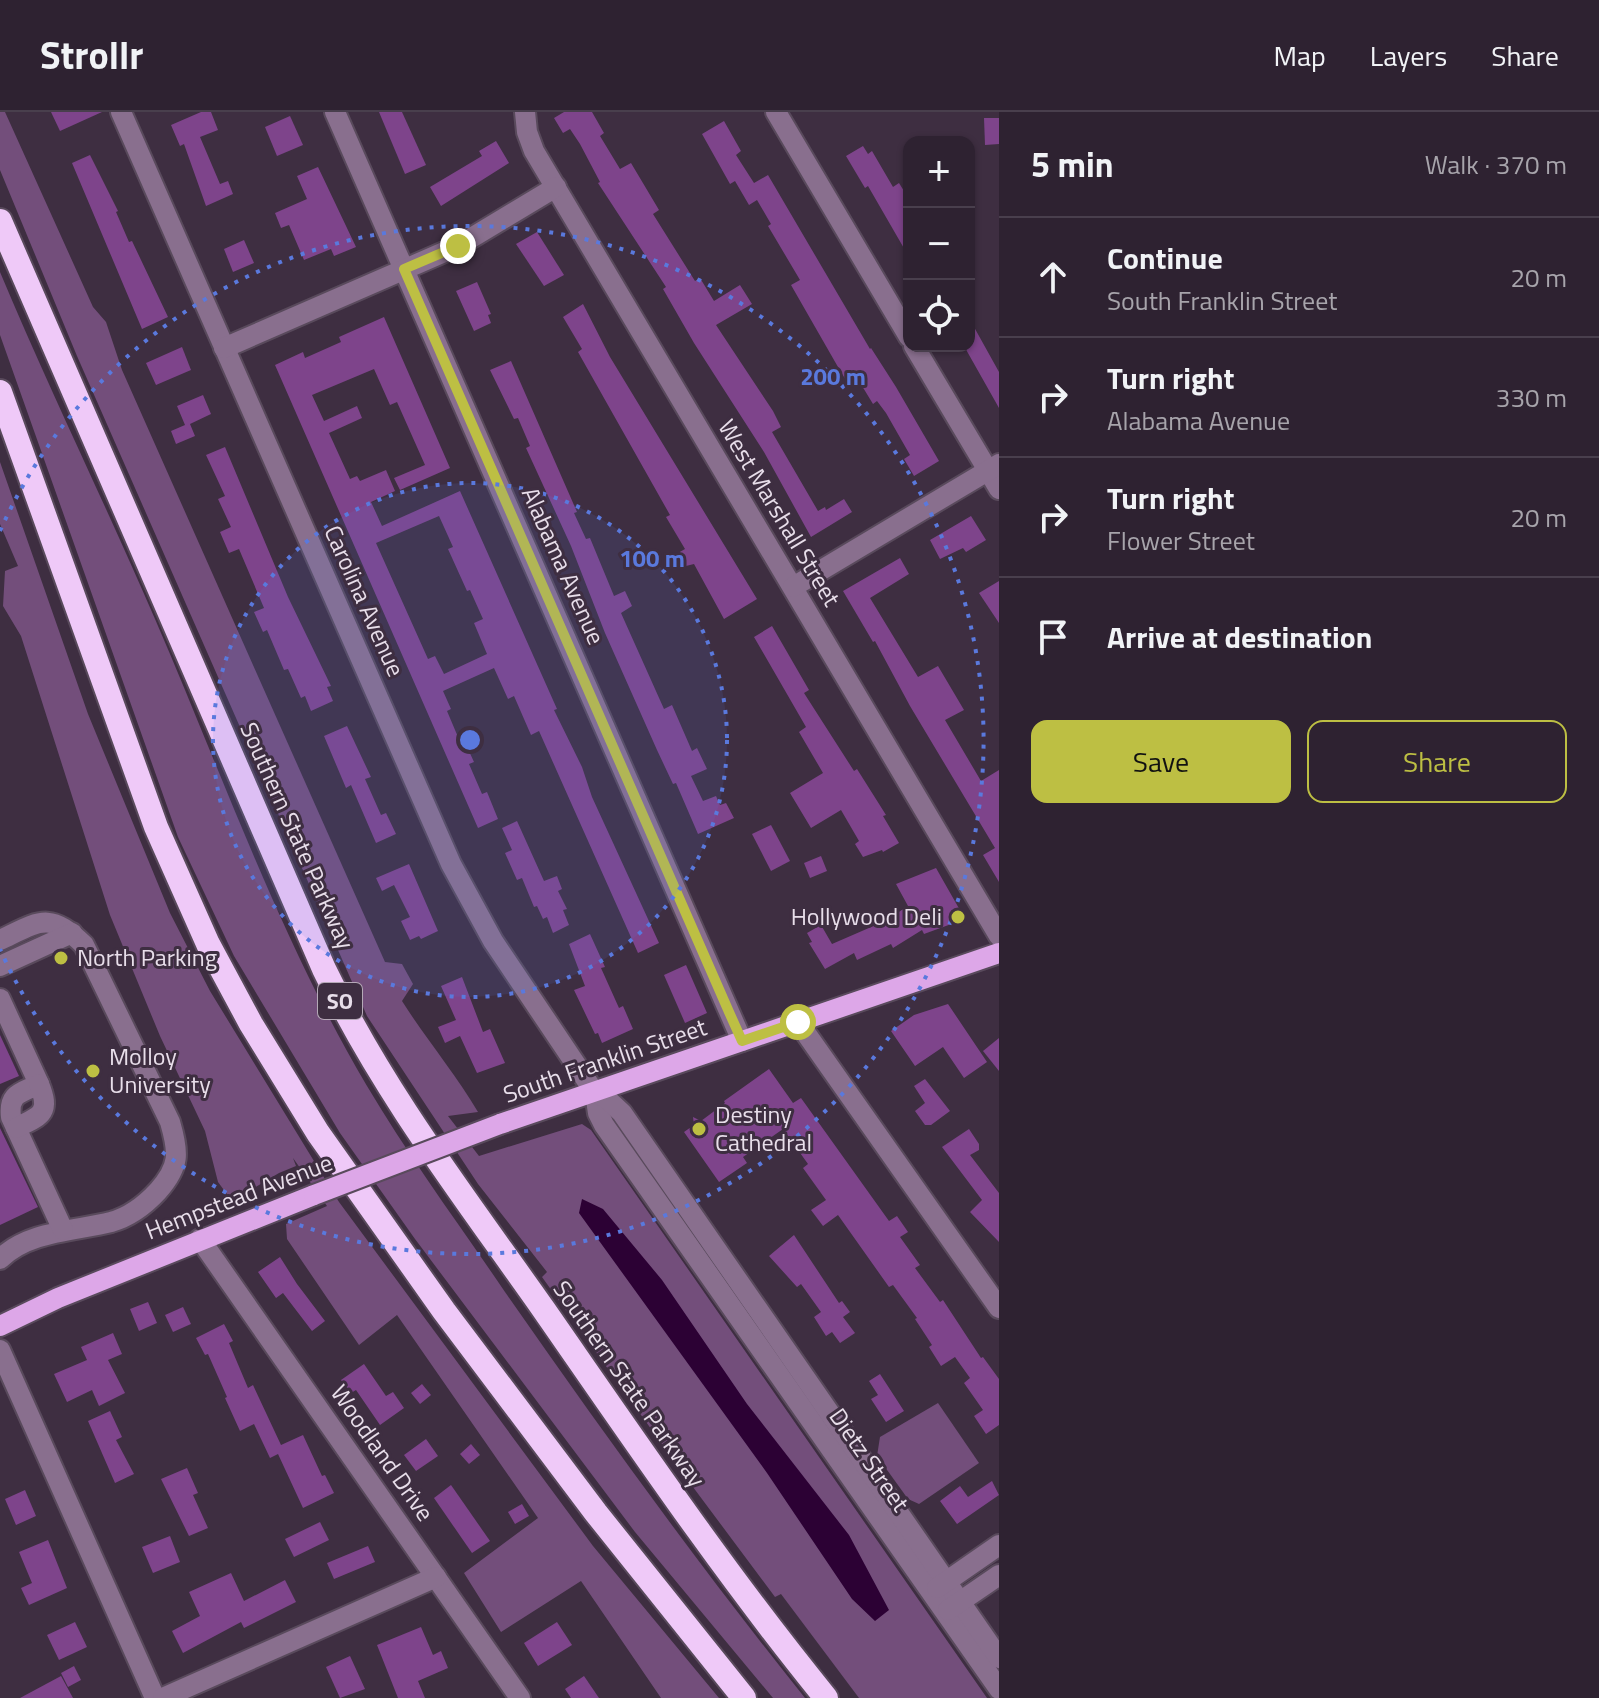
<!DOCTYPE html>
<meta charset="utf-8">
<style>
:root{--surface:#2e2231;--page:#362a39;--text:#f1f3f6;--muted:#a7a4ab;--line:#493f4d;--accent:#bdbf43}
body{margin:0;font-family:"Titillium Web",sans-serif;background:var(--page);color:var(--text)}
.controls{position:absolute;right:24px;top:24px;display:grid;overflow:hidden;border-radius:16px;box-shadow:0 2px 6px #0004}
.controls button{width:72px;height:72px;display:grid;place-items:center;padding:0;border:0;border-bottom:2px solid var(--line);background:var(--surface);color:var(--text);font:40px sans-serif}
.stop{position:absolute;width:24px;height:24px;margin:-18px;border:6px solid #bdbf43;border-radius:50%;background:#fff}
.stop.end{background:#bdbf43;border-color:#fff;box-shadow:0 2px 8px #0008}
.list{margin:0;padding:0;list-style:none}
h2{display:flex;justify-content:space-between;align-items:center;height:104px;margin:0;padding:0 32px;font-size:34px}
h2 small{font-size:26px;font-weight:400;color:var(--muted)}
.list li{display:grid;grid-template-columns:52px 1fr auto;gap:24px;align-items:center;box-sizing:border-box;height:120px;padding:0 32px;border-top:2px solid var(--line)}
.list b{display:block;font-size:30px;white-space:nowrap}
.list p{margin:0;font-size:26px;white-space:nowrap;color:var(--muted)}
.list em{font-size:26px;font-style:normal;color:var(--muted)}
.actions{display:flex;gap:16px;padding:24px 32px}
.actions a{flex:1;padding:18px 0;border:2px solid var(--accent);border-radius:16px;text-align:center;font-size:28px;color:var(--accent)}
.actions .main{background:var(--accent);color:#111}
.icon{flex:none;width:44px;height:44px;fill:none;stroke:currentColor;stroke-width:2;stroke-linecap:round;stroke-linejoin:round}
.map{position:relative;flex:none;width:999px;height:1586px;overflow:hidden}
header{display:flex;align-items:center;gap:48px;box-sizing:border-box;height:112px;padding:0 40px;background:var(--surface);border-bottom:2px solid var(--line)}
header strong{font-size:38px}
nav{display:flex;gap:44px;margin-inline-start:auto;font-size:28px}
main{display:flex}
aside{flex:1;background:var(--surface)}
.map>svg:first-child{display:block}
.green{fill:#734e7b}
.water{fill:#2c0134}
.building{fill:#7e448b;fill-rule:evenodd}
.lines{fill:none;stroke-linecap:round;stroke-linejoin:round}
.minor-casing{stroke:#594a5c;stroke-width:24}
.major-casing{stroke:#594a5c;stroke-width:24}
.highway-casing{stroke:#594a5c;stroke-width:28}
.minor{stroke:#896f8e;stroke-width:20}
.major{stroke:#dda7e8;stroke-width:20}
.highway{stroke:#efc9f8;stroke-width:24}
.major-bridge-casing{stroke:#594a5c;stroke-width:24;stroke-linecap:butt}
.major-bridge{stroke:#dda7e8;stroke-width:20}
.route{stroke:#bdbf43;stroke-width:10}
.ring{fill:none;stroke:#5a79dd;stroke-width:4;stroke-dasharray:4 8}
.poi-dot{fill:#bdbf43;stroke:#3e2e41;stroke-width:3}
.labels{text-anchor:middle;stroke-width:6;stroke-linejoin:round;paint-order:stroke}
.shield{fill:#3e2e41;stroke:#b5a9b7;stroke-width:2}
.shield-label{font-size:22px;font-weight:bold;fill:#e8deea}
.street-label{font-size:24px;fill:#e8deea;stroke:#3e2e41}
.poi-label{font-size:24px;fill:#e8deea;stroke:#3e2e41;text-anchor:start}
.centre{fill:#5a79dd;stroke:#3e2e41;stroke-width:4}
.ring-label{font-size:24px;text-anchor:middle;font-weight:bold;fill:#5a79dd;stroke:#3e2e41;stroke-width:6;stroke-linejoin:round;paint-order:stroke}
</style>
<header>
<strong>Strollr</strong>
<nav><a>Map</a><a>Layers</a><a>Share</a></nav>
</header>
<main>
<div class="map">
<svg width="999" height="1586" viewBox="0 0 999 1586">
<rect width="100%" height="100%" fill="#3e2e41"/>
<g class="green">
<path d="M0,0H5L93,195L106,210L122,258L385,850L402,852L413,872L402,889C426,927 455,961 478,1000L448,1004L479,1044L582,1012L591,1018L987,1586H859L781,1482L775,1485L687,1367L542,1165L547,1160L478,1072L367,904L77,244L0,58Z"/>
<path d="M0,160C49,277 105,391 155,507C223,664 280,827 367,974C409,1045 459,1112 505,1180C601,1318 700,1455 805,1586H773L635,1420L415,1127L340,1021L234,844L178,725L0,223Z"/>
<path d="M0,350L88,602L170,801L210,879L339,1090L593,1434L719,1586H661L581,1469L501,1520L464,1461L538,1406L397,1203L359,1233L287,1127L286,1112L327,1094L293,1046L296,1054L279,1061L232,1089L218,1070L205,1019L160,924L110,803L21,524L3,494L5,459L18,454L0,412Z"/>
<path d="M938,1291L979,1351L919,1392L908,1387L877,1344L880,1325Z"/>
</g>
<path class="water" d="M582,1087L603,1097L662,1168L747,1292L849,1423L889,1498L875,1509L852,1487L767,1361L579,1101Z"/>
<g class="building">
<path d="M51,0H102L60,19Z"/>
<path d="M201,0H211L218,18L200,25L220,72L228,69L233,82L206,94L184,32L180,34L171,13Z"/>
<path d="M379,0H402L426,53L405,62Z"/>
<path d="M564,0H592L604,21L600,24L620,57L631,51L659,98L653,102L695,169L700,166L714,189L740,173L752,192L716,213L773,299L781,315L772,320L818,399L825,395L826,398L844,387L852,400L811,425L764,340L694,231L663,177L666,175L598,71L600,70L580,32L570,17L563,21L554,6Z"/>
<path d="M290,4L303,33L277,44L265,15Z"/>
<path d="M984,6H999V32L985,33Z"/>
<path d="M724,9L741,39L736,43L754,71L768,63L870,237L871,236L896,275L939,349L914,364L904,347L910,343L886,301L877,289L873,292L859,269L850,275L838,255L791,173L800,168L768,114L771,112L757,88L749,93L735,69L730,72L702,22Z"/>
<path d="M496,29L509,51L441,94L430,75L482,44L479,39Z"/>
<path d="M863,34L868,42L872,39L893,75L899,71L909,87V145L868,74L865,76L846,44Z"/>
<path d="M90,43L118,99L116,100L129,130L132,129L168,205L142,217L72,51Z"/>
<path d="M318,55L356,135L334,144L331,137L304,148L289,113L281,116L275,101L307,87L297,64Z"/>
<path d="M537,120L564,163L544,174L516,132Z"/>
<path d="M244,128L254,151L233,160L224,137Z"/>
<path d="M477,170L491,202L488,203L491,211L474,219L456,179Z"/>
<path d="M583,192L610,245L757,487L724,507L694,452L686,454L678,441L685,437L666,405L670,403L578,240L582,237L563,205Z"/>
<path d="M384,205L450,356L400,378L394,366L425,353L397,290L390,293L374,257L312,283L324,309L357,294L362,306L329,321L350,367L357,364L360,369L386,358L395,379L371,390L382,414L460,379L557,597L554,598L582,655L592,685L659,831L638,841L539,619L531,623L514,584L508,587L494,556L443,579L451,597L447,599L458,625L462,624L474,650L469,652L482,682L487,680L498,707L478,716L275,253L303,240L305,246L341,230L339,225ZM439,404L453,435L448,437L467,479L470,478L483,507L474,511L487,542L444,562L435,544L428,547L376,431Z"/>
<path d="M969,206L999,260V296L964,234H969Z"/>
<path d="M182,235L191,258L156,273L146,251Z"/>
<path d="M511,249L577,400L574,401L586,427L590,426L614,484L625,479L632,494L621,501L664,597L672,593L692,639L697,636L707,657L691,664L703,689L716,684L720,693L726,691L734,706L698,722L676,671L673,672L657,638L605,521L571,434L526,336L530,334L518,306L514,307L490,258Z"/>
<path d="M203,283L211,302L190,312L195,324L176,332L171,319L185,313L177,294Z"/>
<path d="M225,335L288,485L331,574L327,575L333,589L311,599L305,584L301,586L288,557L284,558L267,518L263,520L254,500L264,496L239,437L229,441L220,420L231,415L218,387L225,384L206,343Z"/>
<path d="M971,404L986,428L966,440L963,436L940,447L930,428Z"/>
<path d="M900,446L909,462L870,486L918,565L938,554L964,598L945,608L981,669L999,658V770L983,743L995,736L910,594L875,529L873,530L843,479Z"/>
<path d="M999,469V511L979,481Z"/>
<path d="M772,514L809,578L804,581L854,659L857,657L886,703L883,704L899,731L883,740L882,738L863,745L855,732L859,729L841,698L811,716L790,681L823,661L799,620L806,615L754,525Z"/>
<path d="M347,614L371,665L365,667L381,703L386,701L396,722L376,731L351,673L346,676L324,624Z"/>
<path d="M517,709L544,769L557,764L562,777L558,779L567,797L563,798L569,813L553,821L547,805L543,807L537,794L534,795L522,766L517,768L505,741L512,738L502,716Z"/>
<path d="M771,713L790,749L771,759L752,722Z"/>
<path d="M821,744L827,759L810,766L804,751Z"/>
<path d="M409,752L438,819L421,827L419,824L410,828L401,809L410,805L394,773L382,779L376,766Z"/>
<path d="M936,756L965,807L924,822L922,818L893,836L891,832L857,848L854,841L825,857L809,831L812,830L807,821L821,813L832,832L885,809L908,794L896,772Z"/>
<path d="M590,822L605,855L601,856L619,896L623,894L633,917L602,931L598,921L595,922L574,878L585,874L569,832Z"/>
<path d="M686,853L707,901L685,911L664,863Z"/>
<path d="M462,865L483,920L490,917L505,951L477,961L460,924L445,931L438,915L456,908L441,874Z"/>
<path d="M948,892L987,950L964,966L943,935L915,954L891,919L914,903Z"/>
<path d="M0,923L19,964L0,972Z"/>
<path d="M999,926V959L983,939Z"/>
<path d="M769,957L793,991L801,986L889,1109L897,1104L908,1120L900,1125L920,1153L915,1156L940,1190L943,1188L981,1246L983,1245L999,1267V1313L986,1322L974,1304L983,1298L964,1271L970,1266L955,1245L941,1254L929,1235L932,1233L915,1207L917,1206L893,1173L889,1175L838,1103L823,1114L811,1098L826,1088L803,1056L808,1052L783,1017L743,1045L747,1051L719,1070L684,1020L694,1013L693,1005L701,1009L725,991L724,989Z"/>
<path d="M925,967L950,999L931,1013H925L915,999L925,991L914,974Z"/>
<path d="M0,1016L38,1095L0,1113Z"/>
<path d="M969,1017L979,1032V1038L970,1043L999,1081V1130L970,1100L982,1088L942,1035Z"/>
<path d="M794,1123L839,1191L842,1189L850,1200L843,1205L855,1221L840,1231L832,1220L826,1224L814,1205L821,1200L801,1172L797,1175L769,1144Z"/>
<path d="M280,1145L297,1172L325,1209L312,1219L283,1181L276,1186L258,1160Z"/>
<path d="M148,1190L157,1211L139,1219L130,1197Z"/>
<path d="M183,1195L191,1212L173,1220L165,1203Z"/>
<path d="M224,1212L233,1229L229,1231L248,1276L253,1273L281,1333L303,1323L322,1364L325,1363L334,1381L303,1396L278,1342L270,1346L254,1312L240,1319L225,1286L227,1285L208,1242L205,1243L196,1226Z"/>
<path d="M113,1221L122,1242L108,1248L125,1281L99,1294L92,1278L67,1290L54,1262L87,1248L81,1235Z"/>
<path d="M364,1252L386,1284L393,1280L404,1296L380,1313L356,1278L351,1281L341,1268Z"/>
<path d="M880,1262L904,1299L886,1310L871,1287L878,1283L869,1269Z"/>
<path d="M422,1272L431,1283L420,1292L411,1281Z"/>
<path d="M110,1299L122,1325L116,1328L134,1362L115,1371L88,1309Z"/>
<path d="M426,1327L438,1344L416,1359L404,1343Z"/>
<path d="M471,1332L480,1343L469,1352L460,1342Z"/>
<path d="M187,1356L198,1381L193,1383L208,1416L189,1424L161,1367Z"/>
<path d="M992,1369L999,1383L957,1412L940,1389L960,1374L968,1385Z"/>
<path d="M451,1373L490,1429L472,1441L434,1386Z"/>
<path d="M25,1378L36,1404L16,1413L5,1387Z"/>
<path d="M522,1392L529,1404L515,1412L508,1400Z"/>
<path d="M320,1410L329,1428L294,1445L285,1427Z"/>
<path d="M170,1424L180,1450L153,1461L142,1435Z"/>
<path d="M48,1428L67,1476L29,1493L21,1476L32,1471L19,1440Z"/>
<path d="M368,1434L375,1450L334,1467L327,1451Z"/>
<path d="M231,1461L244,1489L285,1468L296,1490L244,1516L241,1510L183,1541L172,1519L200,1504L189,1480Z"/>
<path d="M75,1510L87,1535L59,1548L47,1523Z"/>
<path d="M557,1510L572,1533L538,1554L524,1531Z"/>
<path d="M421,1515L433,1543L441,1539L448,1556L418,1569L425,1586H398L377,1533Z"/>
<path d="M350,1544L365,1577L340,1586L326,1555Z"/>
<path d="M74,1554L81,1568L68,1575L61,1561Z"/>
<path d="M61,1564L73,1586H20Z"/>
<path d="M584,1564L599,1586H571L565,1577Z"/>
</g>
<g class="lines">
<g class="minor-casing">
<g id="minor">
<path d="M121,0L451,752L493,829L595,981"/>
<path d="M335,0L742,929"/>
<path d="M525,0L527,20L534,39L999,824"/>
<path d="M776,0L909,225"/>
<path d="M914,234L999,377"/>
<path d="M224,236L458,134L556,75"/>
<path d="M793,475L999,352"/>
<path d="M0,828C40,809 49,799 84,833L170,1010C179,1041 180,1054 158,1079C146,1092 129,1105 111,1110C75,1119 28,1119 0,1147"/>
<path d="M0,854L72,821"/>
<path d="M0,887L39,972C21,981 8,981 11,1005L63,1118"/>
<path d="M798,910L999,1196"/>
<path d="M595,981L598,1001L604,1013L999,1577"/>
<path d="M595,981L606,986L622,1001L999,1546"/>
<path d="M16,1016C41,1004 51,1001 39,972"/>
<path d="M200,1127L520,1586"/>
<path d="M0,1238L155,1586"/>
<path d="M937,1476L999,1433"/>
<path d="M948,1498L999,1463"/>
<path d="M163,1586L436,1465"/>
</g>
</g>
<g class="major-casing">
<g id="major">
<path d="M500,1012L999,841"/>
<path d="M0,1214L58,1186L314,1083"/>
</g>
</g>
<g class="highway-casing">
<g id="highway">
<path d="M0,109L324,857C383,980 466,1087 544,1198C635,1329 725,1462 826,1586"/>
<path d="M0,280L156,715L208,832L251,912L318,1021L444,1199L596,1401L744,1586"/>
</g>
</g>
<use href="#minor" class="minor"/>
<use href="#major" class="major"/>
<use href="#highway" class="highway"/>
<g class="major-bridge-casing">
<path id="major-bridge" d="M314,1083L500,1012"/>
</g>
<use href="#major-bridge" class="major-bridge"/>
</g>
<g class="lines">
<path class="route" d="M458,134L404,157L729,900L742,929L798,910"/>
</g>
<circle cx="470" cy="628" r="257" fill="#5a79dd" fill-opacity=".12"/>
<g class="ring">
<circle cx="470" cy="628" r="257"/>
<path d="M0 419A514 514 0 1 1 0 837"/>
</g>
<g class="poi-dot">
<circle cx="958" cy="805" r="8"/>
<circle cx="61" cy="846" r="8"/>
<circle cx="93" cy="959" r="8"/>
<circle cx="699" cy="1017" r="8"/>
</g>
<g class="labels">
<rect class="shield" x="318" y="871" width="44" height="36" rx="6"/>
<g class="shield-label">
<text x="340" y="897">SO</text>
</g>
<g class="street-label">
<text transform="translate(779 401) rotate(59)" y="8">West Marshall Street</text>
<text transform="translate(563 454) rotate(66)" y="8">Alabama Avenue</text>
<text transform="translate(364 489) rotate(66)" y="8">Carolina Avenue</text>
<text transform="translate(297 724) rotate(66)" y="8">Southern State Parkway</text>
<text transform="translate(605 949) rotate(-19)" y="8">South Franklin Street</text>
<text transform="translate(239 1085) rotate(-21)" y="8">Hempstead Avenue</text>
<text transform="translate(629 1272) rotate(55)" y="8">Southern State Parkway</text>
<text transform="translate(382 1341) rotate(55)" y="8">Woodland Drive</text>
<text transform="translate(869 1348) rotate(55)" y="8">Dietz Street</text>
</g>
<g class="poi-label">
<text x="942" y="813" text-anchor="end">Hollywood Deli</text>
<text x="77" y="854">North Parking</text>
<text x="109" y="953">Molloy<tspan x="109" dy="28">University</tspan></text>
<text x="715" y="1011">Destiny<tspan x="715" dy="28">Cathedral</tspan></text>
</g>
</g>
<circle cx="470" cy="628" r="12" class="centre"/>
<g class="ring-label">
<text x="833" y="273">200 m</text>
<text x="652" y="455">100 m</text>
</g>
</svg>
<div class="controls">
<button>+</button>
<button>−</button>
<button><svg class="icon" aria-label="locate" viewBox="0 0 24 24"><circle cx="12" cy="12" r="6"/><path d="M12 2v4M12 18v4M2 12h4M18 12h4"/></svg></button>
</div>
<div class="stop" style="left:798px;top:910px"></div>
<div class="stop end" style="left:458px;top:134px"></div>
</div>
<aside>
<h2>5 min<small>Walk · 370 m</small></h2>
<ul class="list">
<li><svg class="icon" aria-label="ahead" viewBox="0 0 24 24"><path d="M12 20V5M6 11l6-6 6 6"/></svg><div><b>Continue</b><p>South Franklin Street</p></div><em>20 m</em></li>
<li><svg class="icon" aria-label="right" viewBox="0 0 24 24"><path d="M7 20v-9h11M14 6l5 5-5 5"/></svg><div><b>Turn right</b><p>Alabama Avenue</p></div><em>330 m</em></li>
<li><svg class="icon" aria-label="right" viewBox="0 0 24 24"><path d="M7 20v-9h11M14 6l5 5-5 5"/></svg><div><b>Turn right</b><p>Flower Street</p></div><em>20 m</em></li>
<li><svg class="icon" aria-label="arrive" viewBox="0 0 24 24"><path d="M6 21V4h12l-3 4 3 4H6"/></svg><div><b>Arrive at destination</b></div></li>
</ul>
<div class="actions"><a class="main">Save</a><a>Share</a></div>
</aside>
</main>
